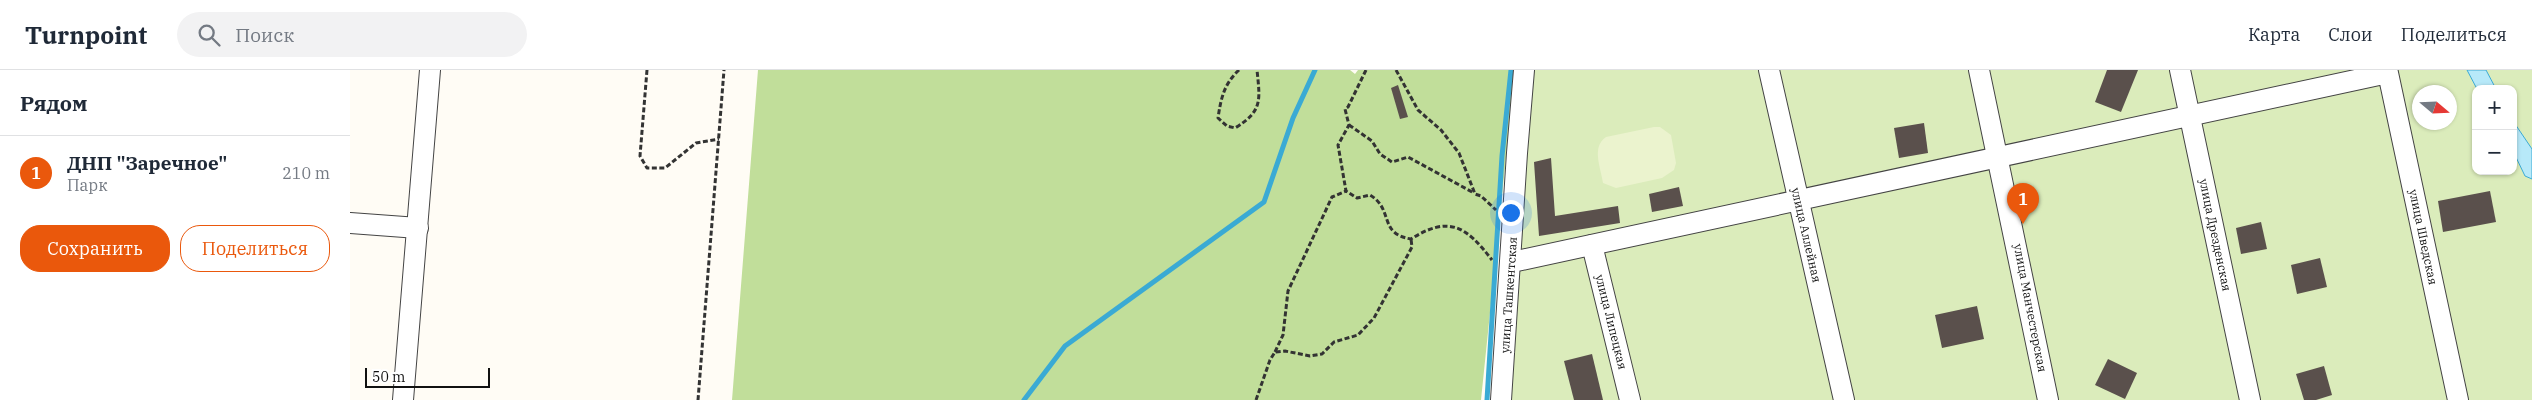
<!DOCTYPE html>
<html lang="ru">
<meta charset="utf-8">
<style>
:root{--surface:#fff;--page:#f2f2f3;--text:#1f2937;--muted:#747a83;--line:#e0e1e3;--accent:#ea580c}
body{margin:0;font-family:"IBM Plex Serif",serif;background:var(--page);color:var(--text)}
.controls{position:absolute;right:15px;top:15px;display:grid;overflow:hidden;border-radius:10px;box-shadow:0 1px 4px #0004}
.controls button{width:45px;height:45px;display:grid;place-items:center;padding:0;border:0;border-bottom:1px solid var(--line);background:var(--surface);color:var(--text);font:25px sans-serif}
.compass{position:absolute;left:2062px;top:15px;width:45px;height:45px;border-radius:50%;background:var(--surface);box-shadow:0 1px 4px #0004;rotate:109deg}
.scale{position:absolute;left:15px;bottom:12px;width:125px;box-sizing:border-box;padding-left:5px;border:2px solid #111;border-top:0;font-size:14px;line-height:18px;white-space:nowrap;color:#111;-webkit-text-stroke:4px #fff;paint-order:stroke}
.you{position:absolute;left:1160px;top:142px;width:18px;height:18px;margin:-12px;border:4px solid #fff;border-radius:50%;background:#1a73e8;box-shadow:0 0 0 8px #1a73e833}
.badge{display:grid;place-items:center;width:32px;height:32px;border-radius:50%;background:var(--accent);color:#fff;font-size:16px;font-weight:700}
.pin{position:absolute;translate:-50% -41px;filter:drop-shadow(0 1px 2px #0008)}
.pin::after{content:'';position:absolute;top:26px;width:18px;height:15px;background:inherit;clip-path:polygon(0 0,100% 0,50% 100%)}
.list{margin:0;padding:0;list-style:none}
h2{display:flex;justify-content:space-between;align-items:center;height:65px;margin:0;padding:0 20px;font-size:21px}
h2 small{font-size:16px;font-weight:400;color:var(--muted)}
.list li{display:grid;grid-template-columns:32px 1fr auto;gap:15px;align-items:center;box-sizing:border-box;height:75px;padding:0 20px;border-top:1px solid var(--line)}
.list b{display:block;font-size:19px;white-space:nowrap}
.list p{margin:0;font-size:16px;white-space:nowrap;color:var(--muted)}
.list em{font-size:16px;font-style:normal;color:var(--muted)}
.actions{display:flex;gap:10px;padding:15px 20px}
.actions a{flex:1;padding:11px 0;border:1px solid var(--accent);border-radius:20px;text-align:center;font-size:18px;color:var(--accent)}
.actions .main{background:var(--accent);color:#fff}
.icon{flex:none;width:28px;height:28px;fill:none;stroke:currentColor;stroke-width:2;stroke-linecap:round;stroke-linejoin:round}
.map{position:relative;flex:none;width:2182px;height:330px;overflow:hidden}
header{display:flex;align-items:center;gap:30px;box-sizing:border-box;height:70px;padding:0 25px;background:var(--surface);border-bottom:1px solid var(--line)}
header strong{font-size:24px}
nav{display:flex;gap:28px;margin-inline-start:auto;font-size:18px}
.search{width:350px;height:45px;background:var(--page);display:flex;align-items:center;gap:12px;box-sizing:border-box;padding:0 18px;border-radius:28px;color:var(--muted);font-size:19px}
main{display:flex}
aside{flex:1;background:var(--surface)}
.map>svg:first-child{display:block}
.green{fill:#dbecbb;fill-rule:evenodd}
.forest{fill:#c1de9a}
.pitch{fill:#ebf3ce}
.water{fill:#b7e9f9;stroke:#3aaad4}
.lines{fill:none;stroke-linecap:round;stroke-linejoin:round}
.stream{stroke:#3aaad4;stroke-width:5}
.building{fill:#5a504c}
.minor-casing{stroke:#444;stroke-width:22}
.path{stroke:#333;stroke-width:3;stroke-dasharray:5 2.5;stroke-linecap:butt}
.minor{stroke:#fff;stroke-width:20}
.labels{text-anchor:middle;stroke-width:5;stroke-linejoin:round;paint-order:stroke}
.street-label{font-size:12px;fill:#111;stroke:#fff}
</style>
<header>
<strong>Turnpoint</strong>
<div class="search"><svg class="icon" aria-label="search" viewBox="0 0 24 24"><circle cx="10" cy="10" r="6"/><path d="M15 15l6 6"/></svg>Поиск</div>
<nav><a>Карта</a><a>Слои</a><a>Поделиться</a></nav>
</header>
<main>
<aside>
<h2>Рядом<small></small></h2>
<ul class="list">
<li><span class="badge">1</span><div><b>ДНП &quot;Заречное&quot;</b><p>Парк</p></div><em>210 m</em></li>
</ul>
<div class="actions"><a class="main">Сохранить</a><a>Поделиться</a></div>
</aside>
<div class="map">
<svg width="2182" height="330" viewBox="0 0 2182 330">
<rect width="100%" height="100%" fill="#fffcf5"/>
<g class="green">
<path d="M1175,0H2117L2127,19L2126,101H2163V81L2175,106L2182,109V330H1151ZM2070,22H2100V52H2070Z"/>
<path d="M2136,0H2182V79L2163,51V19H2146Z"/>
</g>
<path class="forest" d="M408,0H1000L1005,4L1008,0H1165L1131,330H382Z"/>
<path class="pitch" d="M1304,57H1310L1321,65L1326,93L1324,100L1312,108L1266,118L1253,113C1251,98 1241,77 1256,67Z"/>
<g class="water">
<path d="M2117,0H2136L2146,19H2127Z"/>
<path d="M2163,51L2182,79V109L2175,106L2163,81Z"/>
</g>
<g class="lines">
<g class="stream">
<path d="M674,330L715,276L914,132L943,48L965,0"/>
<path d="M1137,330L1152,86L1161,0"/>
</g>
</g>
<g class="building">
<path d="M1757,0H1788L1771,42L1745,32Z"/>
<path d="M1048,15L1058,47L1050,49L1041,18Z"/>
<path d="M1574,53L1578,83L1549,88L1544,58Z"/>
<path d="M1201,88L1205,146L1268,136L1270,153L1189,166L1184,92Z"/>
<path d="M1329,117L1333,136L1302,142L1299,124Z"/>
<path d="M2140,121L2146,152L2093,162L2088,131Z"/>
<path d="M1911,152L1917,179L1891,184L1886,158Z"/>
<path d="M1970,188L1977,217L1947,224L1941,195Z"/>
<path d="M1627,236L1634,269L1592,278L1585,245Z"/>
<path d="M1242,284L1253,330H1224L1214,291Z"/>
<path d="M1758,289L1787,303L1775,329L1745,315Z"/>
<path d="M1974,296L1982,325L1966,330H1954L1946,304Z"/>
</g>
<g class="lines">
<g class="minor-casing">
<g id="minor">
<path d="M1419,0L1494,330"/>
<path d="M1629,0L1698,330"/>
<path d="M1830,0L1900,330"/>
<path d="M0,153L68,158"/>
<path d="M1242,175L1280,330"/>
<path d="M1162,192L2038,3L2108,330"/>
<path d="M53,330L80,0"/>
<path d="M1151,330L1167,83L1174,0"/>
</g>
</g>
<g class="path">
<path d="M297,0L290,86L297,98H315L346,73L369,69"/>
<path d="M889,0C874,14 871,28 868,48L877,56L885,58C913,41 910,30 907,0"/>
<path d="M1016,0L998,37L995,39L999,55L988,75L996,121L1007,128L1020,125C1044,139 1028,164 1061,169C1099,145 1116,156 1142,190"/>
<path d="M1046,0L1068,40L1091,60L1109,83L1125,124L1131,126L1146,140"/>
<path d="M999,55L1022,71L1030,84L1042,92L1058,87L1124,123"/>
<path d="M925,282L933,265L938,221L982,127L996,121"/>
<path d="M348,330L374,0"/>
<path d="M906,330L920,290L925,282L935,281L960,286L972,284L984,272L1008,265L1024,248L1062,177L1061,169"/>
</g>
<use href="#minor" class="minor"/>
</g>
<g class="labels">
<g class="street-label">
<text transform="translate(1456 165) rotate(77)" y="4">улица Аллейная</text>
<text transform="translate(1865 165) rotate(78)" y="4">улица Дрезденская</text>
<text transform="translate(2073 167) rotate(78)" y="4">улица Шведская</text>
<text transform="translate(1159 225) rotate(-86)" y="4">улица Ташкентская</text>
<text transform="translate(1680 238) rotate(79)" y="4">улица Манчестерская</text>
<text transform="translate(1261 252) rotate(76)" y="4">улица Липецкая</text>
</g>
</g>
</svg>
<div class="controls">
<button>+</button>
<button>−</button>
</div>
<svg class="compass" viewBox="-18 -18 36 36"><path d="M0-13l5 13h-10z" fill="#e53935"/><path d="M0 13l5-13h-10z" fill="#747a83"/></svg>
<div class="scale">50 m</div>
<div class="you"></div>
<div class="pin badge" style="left:1673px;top:154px">1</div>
</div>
</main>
